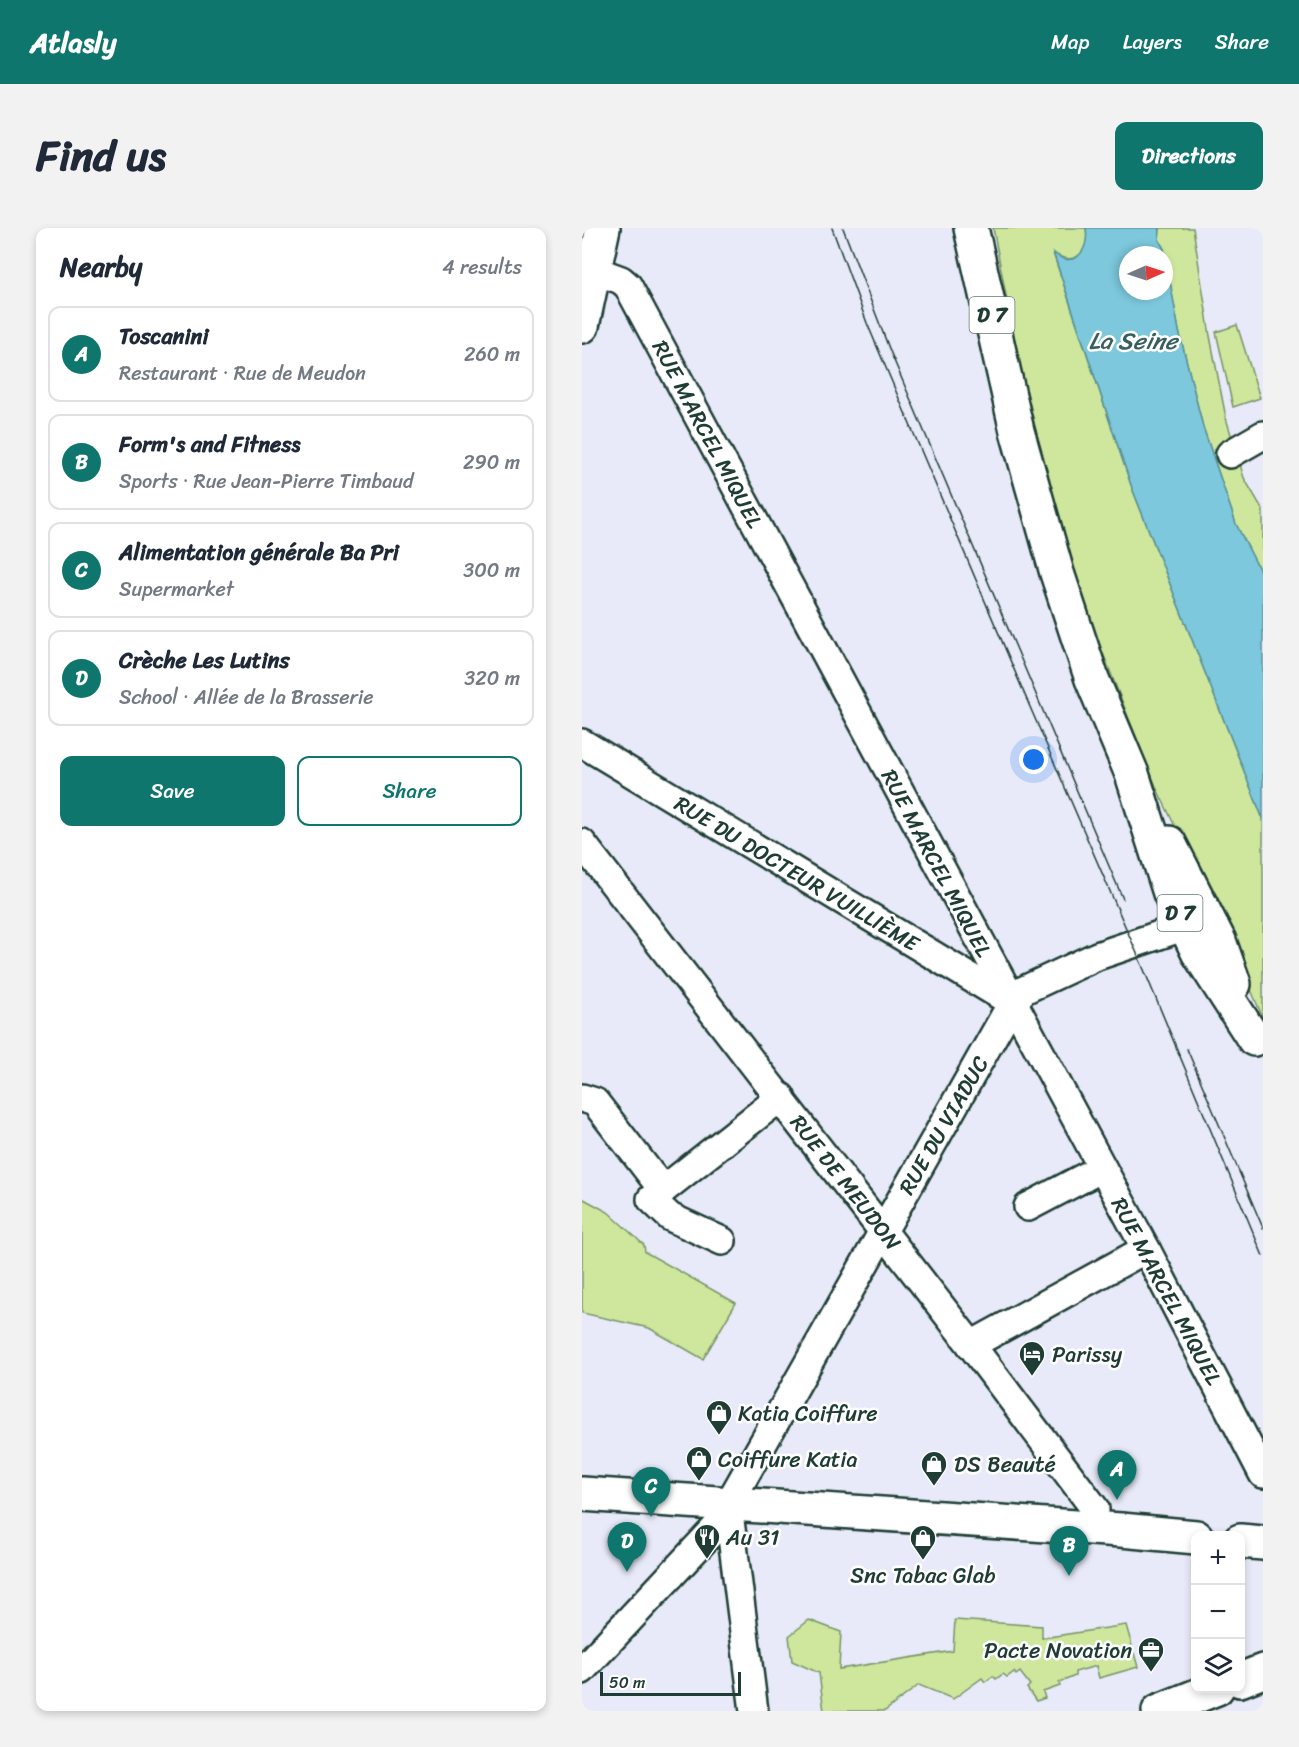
<!DOCTYPE html>
<meta charset="utf-8">
<style>
:root{--surface:#fff;--page:#f2f2f3;--text:#1f2937;--muted:#747a83;--line:#e0e1e3;--accent:#0f766e}
body{margin:0;font-family:Sriracha,sans-serif;background:var(--page);color:var(--text)}
.controls{position:absolute;right:18px;bottom:18px;display:grid;overflow:hidden;border-radius:12px;box-shadow:0 3px 9px #0003}
.controls button{width:54px;height:54px;display:grid;place-items:center;padding:0;border:0;border-bottom:2px solid var(--line);background:var(--surface);color:var(--text);font:30px sans-serif}
.compass{position:absolute;left:537px;top:18px;width:54px;height:54px;border-radius:50%;background:var(--surface);box-shadow:0 3px 9px #0003;rotate:87deg}
.scale{position:absolute;left:18px;bottom:15px;width:141px;box-sizing:border-box;padding-left:6px;border:3px solid #1f3d34;border-top:0;font-size:16px;line-height:21px;white-space:nowrap;color:#1f3d34;-webkit-text-stroke:4px #fff;paint-order:stroke}
.you{position:absolute;left:452px;top:532px;width:21px;height:21px;margin:-15px;border:4px solid #fff;border-radius:50%;background:#1a73e8;box-shadow:0 0 0 9px #1a73e833}
.badge{display:grid;place-items:center;width:39px;height:39px;border-radius:50%;background:var(--accent);color:#fff;font-size:20px;font-weight:700}
.pin{position:absolute;translate:-50% -50px;filter:drop-shadow(0 2px 3px #0008)}
.pin::after{content:'';position:absolute;top:32px;width:21px;height:18px;background:inherit;clip-path:polygon(0 0,100% 0,50% 100%)}
.list{margin:0;padding:0;list-style:none}
h2{display:flex;justify-content:space-between;align-items:center;height:78px;margin:0;padding:0 24px;font-size:26px}
h2 small{font-size:20px;font-weight:400;color:var(--muted)}
.list li{display:grid;grid-template-columns:39px 1fr auto;gap:18px;align-items:center;box-sizing:border-box;height:96px;margin:0 12px 12px;padding:0 12px;border:2px solid var(--line);border-radius:12px}
.list b{display:block;font-size:22px;white-space:nowrap}
.list p{margin:0;font-size:20px;white-space:nowrap;color:var(--muted)}
.list em{font-size:20px;font-style:normal;color:var(--muted)}
.actions{display:flex;gap:12px;padding:18px 24px}
.actions a{flex:1;padding:14px 0;border:2px solid var(--accent);border-radius:12px;text-align:center;font-size:21px;color:var(--accent)}
.actions .main{background:var(--accent);color:#fff}
.icon{flex:none;width:33px;height:33px;fill:none;stroke:currentColor;stroke-width:2;stroke-linecap:round;stroke-linejoin:round}
.map{position:relative;flex:none;width:681px;height:1483px;overflow:hidden;border-radius:12px}
header{display:flex;align-items:center;gap:36px;box-sizing:border-box;height:84px;padding:0 30px;background:var(--accent);color:#fff}
header strong{font-size:28px}
nav{display:flex;gap:33px;margin-inline-start:auto;font-size:21px}
.intro{display:flex;align-items:center;justify-content:space-between;box-sizing:border-box;height:144px;padding:0 36px}
h1{margin:0;font-size:42px}
.button{padding:15px 27px;border-radius:12px;background:var(--accent);color:#fff;font-size:21px;font-weight:700}
main{display:flex;gap:36px;padding:0 36px}
aside{flex:1;background:var(--surface);border-radius:12px;box-shadow:0 3px 9px #0003}
.map>svg:first-child{display:block}
.green{fill:#cee79d;stroke:#769268;stroke-width:1.5}
.water{fill:#7dc8dd;stroke:#579099;stroke-width:1.5;fill-rule:evenodd}
.lines{fill:none;stroke-linecap:round;stroke-linejoin:round}
.minor-casing{stroke:#1f3d34;stroke-width:32}
.major-casing{stroke:#1f3d34;stroke-width:38}
.minor{stroke:#fff;stroke-width:27}
.major{stroke:#fff;stroke-width:33}
.tram{stroke:#1f3d34;stroke-width:1.5}
.labels{text-anchor:middle;stroke-width:5;stroke-linejoin:round;paint-order:stroke}
.shield{fill:#fff;stroke:#627771;stroke-width:1.5}
.shield-label{font-size:21px;font-weight:bold;fill:#1f3d34}
.street-label{font-size:22px;fill:#1f3d34;stroke:#fff}
.poi-label{font-size:22px;fill:#1f3d34;stroke:#fff;text-anchor:start}
.water-label{font-size:24px;font-style:italic;fill:#36605e;stroke:#fff}
</style>
<header>
<strong>Atlasly</strong>
<nav><a>Map</a><a>Layers</a><a>Share</a></nav>
</header>
<div class="intro"><h1>Find us</h1><a class="button">Directions</a></div>
<main>
<aside>
<h2>Nearby<small>4 results</small></h2>
<ul class="list">
<li><span class="badge">A</span><div><b>Toscanini</b><p>Restaurant · Rue de Meudon</p></div><em>260 m</em></li>
<li><span class="badge">B</span><div><b>Form's and Fitness</b><p>Sports · Rue Jean-Pierre Timbaud</p></div><em>290 m</em></li>
<li><span class="badge">C</span><div><b>Alimentation générale Ba Pri</b><p>Supermarket</p></div><em>300 m</em></li>
<li><span class="badge">D</span><div><b>Crèche Les Lutins</b><p>School · Allée de la Brasserie</p></div><em>320 m</em></li>
</ul>
<div class="actions"><a class="main">Save</a><a>Share</a></div>
</aside>
<div class="map">
<svg width="681" height="1483" viewBox="0 0 681 1483">
<rect width="100%" height="100%" fill="#e8eaf9"/>
<filter id="ink" filterUnits="userSpaceOnUse"><feTurbulence type="fractalNoise" baseFrequency=".0167" numOctaves="2"/><feDisplacementMap in="SourceGraphic" scale="12" xChannelSelector="R" yChannelSelector="G"/><feConvolveMatrix kernelMatrix="1 2 1 2 8 2 1 2 1" color-interpolation-filters="sRGB"/></filter>
<g filter="url(#ink)">
<g class="green">
<path d="M411,0H504C508,25 493,39 471,25L550,260L681,591V790L643,701L575,561L510,398L481,309L455,207L434,119Z"/>
<path d="M578,0H611L628,108L644,190L662,250L681,282V349L654,296L621,199L597,103L582,21L577,12Z"/>
<path d="M655,97L678,170L651,179L634,104Z"/>
<path d="M0,970L26,984L62,1017L63,1024L154,1075L121,1131L67,1100L0,1085Z"/>
<path d="M227,1392L259,1404L257,1441L371,1423L373,1392L460,1398V1410L544,1397L556,1439L517,1450L514,1438L493,1444V1448L477,1455L478,1458L461,1464L463,1470L454,1473L445,1460L448,1457L438,1444L434,1447L432,1444L425,1449L421,1446L414,1451L411,1448L403,1454L400,1450L371,1471L337,1457L303,1483H242L237,1445L210,1433L207,1408Z"/>
</g>
<path class="water" d="M504,0H578L577,12L582,21L597,103L621,199L654,296L681,349V591L550,260L471,24C491,43 508,23 504,0ZM546,27H582V63H546Z"/>
<g class="lines">
<g class="minor-casing">
<g id="minor">
<path d="M12,42L39,52L46,58L564,1021L681,1246"/>
<path d="M648,226L681,207"/>
<path d="M0,515L429,774"/>
<path d="M0,615L389,1117L513,1281L512,1300"/>
<path d="M0,870L13,874L81,962L199,869"/>
<path d="M81,962L69,971L88,989L140,1013"/>
<path d="M446,979L520,940"/>
<path d="M389,1117L564,1021"/>
<path d="M146,1277L172,1483"/>
<path d="M0,1442L140,1293L146,1277L158,1256L430,775L442,762L515,728L604,698L621,689"/>
</g>
</g>
<g class="major-casing">
<g id="major">
<path d="M389,0L435,203L475,345L510,451L550,546L588,665L616,724L672,811"/>
<path d="M0,98L21,0"/>
<path d="M587,615L637,713L652,756"/>
<path d="M0,1266L539,1302L614,1309"/>
<path d="M658,1313L681,1315"/>
<path d="M658,1452L681,1443"/>
<path d="M577,1483L635,1460"/>
</g>
</g>
<use href="#minor" class="minor"/>
<use href="#major" class="major"/>
<g class="tram">
<path d="M250,0L285,95L332,206L448,479L560,737L681,1028"/>
<path d="M261,0L308,123L541,671"/>
<path d="M605,821L681,1000"/>
</g>
</g>
</g>
<defs>
<g id="hotel-pin" transform="scale(1.35)"><path d="M0 17L-7.5 6A9.5 9.5 0 1 1 7.5 6Z" fill="#1f3d34" stroke="#fff"/><path d="M-6-4.5h1.5V1H6V5H4.5V3h-9V5H-6ZM-4 0a1.8 1.8 0 1 1 3.6 0ZM.5 0V-2.5h3Q6-2.5 6 0Z" fill="#fff"/></g>
<g id="shop-pin" transform="scale(1.35)"><path d="M0 17L-7.5 6A9.5 9.5 0 1 1 7.5 6Z" fill="#1f3d34" stroke="#fff"/><path d="M-5-2.5h2.3a2.7 3.5 0 0 1 5.4 0H5L5.5 6h-11ZM-1.5-2.5h3a1.5 2.3 0 0 0-3 0Z" fill="#fff"/></g>
<g id="restaurant-pin" transform="scale(1.35)"><path d="M0 17L-7.5 6A9.5 9.5 0 1 1 7.5 6Z" fill="#1f3d34" stroke="#fff"/><path d="M-5-6h1v4h1v-4h1v4h1v-4h1v5L-1.5 .5V6h-2V.5L-5-1ZM5-6V6H3V1.5H1.5Q1.5-4 5-6Z" fill="#fff"/></g>
<g id="office-pin" transform="scale(1.35)"><path d="M0 17L-7.5 6A9.5 9.5 0 1 1 7.5 6Z" fill="#1f3d34" stroke="#fff"/><path d="M-6-3h4V-5.5h4V-3h4V5H-6ZM-1-4.5V-3h2v-1.5ZM-6 0V1H6V0Z" fill="#fff"/></g>
</defs>
<g fill-rule="evenodd">
<use href="#hotel-pin" x="450" y="1126"/>
<use href="#shop-pin" x="137" y="1185"/>
<use href="#shop-pin" x="117" y="1231"/>
<use href="#shop-pin" x="352" y="1236"/>
<use href="#restaurant-pin" x="125" y="1309"/>
<use href="#shop-pin" x="341" y="1310"/>
<use href="#office-pin" x="569" y="1422"/>
</g>
<g class="labels">
<g class="shield">
<rect x="387.5" y="69" width="45" height="36" rx="4.5"/>
<rect x="575.5" y="667" width="45" height="36" rx="4.5"/>
</g>
<g class="shield-label">
<text x="410" y="94">D 7</text>
<text x="598" y="692">D 7</text>
</g>
<g class="street-label">
<text transform="translate(126 206) rotate(62)" y="8">RUE MARCEL MIQUEL</text>
<text transform="translate(355 635) rotate(62)" y="8">RUE MARCEL MIQUEL</text>
<text transform="translate(215 645) rotate(31)" y="8">RUE DU DOCTEUR VUILLIÈME</text>
<text transform="translate(361 897) rotate(-60)" y="8">RUE DU VIADUC</text>
<text transform="translate(264 954) rotate(52)" y="8">RUE DE MEUDON</text>
<text transform="translate(585 1063) rotate(62)" y="8">RUE MARCEL MIQUEL</text>
</g>
<g class="poi-label">
<text x="470" y="1134">Parissy</text>
<text x="156" y="1193">Katia Coiffure</text>
<text x="136" y="1239">Coiffure Katia</text>
<text x="372" y="1244">DS Beauté</text>
<text x="144" y="1317">Au 31</text>
<text x="341" y="1355" text-anchor="middle">Snc Tabac Glab</text>
<text x="550" y="1430" text-anchor="end">Pacte Novation</text>
</g>
<g class="water-label">
<text x="551" y="121">La Seine</text>
</g>
</g>
</svg>
<div class="controls">
<button>+</button>
<button>−</button>
<button><svg class="icon" aria-label="layers" viewBox="0 0 24 24"><path d="M12 4l9 5-9 5-9-5zM3 14l9 5 9-5"/></svg></button>
</div>
<svg class="compass" viewBox="-18 -18 36 36"><path d="M0-13l5 13h-10z" fill="#e53935"/><path d="M0 13l5-13h-10z" fill="#747a83"/></svg>
<div class="scale">50 m</div>
<div class="you"></div>
<div class="pin badge" style="left:535px;top:1272px">A</div>
<div class="pin badge" style="left:487px;top:1348px">B</div>
<div class="pin badge" style="left:69px;top:1289px">C</div>
<div class="pin badge" style="left:45px;top:1344px">D</div>
</div>
</main>
